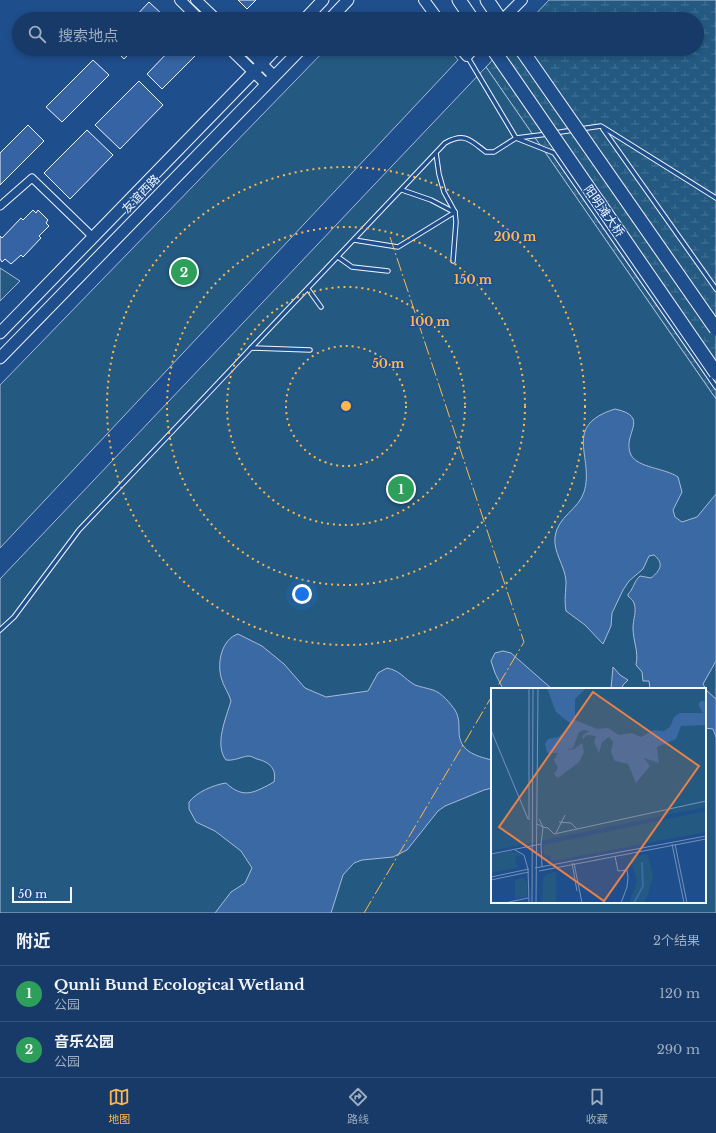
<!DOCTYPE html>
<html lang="zh">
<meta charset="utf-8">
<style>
:root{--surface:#173a69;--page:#244571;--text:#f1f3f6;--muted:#9eadc0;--line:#36547d;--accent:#ffb74d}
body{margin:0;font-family:"Libre Baskerville","Noto Sans SC",serif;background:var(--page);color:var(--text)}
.scale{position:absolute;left:12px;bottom:10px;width:60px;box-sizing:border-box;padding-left:4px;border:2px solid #f2f6ff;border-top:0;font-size:11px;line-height:14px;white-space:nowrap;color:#f2f6ff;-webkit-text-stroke:3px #1f4e8c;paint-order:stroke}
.you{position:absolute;left:302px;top:594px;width:14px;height:14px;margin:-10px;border:3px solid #fff;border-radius:50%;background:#1a73e8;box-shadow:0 0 0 6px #1a73e833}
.badge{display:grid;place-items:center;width:26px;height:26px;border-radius:50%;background:var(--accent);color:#fff;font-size:13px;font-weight:700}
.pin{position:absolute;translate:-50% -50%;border:2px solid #fff;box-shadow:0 1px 4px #0006}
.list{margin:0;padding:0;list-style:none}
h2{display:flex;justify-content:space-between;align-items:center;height:52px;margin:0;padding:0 16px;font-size:17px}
h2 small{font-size:13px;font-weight:400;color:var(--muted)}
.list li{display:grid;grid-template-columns:26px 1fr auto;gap:12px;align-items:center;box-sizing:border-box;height:56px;padding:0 16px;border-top:1px solid var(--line)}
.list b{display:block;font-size:15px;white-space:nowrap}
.list p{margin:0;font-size:13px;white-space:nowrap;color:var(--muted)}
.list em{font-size:13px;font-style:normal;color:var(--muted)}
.icon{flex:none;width:22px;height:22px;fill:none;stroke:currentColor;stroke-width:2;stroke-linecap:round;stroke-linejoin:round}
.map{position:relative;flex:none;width:716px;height:913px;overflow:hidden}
.search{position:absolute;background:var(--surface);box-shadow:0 2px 6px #0003;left:12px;right:12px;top:12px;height:44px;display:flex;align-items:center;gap:10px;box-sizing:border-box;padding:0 14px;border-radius:22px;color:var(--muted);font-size:15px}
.sheet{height:164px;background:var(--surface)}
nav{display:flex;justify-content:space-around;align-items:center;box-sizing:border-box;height:56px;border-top:1px solid var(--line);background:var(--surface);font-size:11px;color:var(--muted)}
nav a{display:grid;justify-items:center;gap:2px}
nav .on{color:var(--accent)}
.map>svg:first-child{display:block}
.wetland{fill:url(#wetland-marsh);stroke:#a8bbd7}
.park{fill:#245a82;stroke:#a8bbd7;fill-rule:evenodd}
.water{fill:#3b69a3;stroke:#a8bbd7}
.building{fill:#3563a3;stroke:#f2f6ff}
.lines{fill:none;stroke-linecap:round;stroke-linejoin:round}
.lane-casing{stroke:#f2f6ff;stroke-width:5.5}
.street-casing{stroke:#f2f6ff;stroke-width:9}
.secondary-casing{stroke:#f2f6ff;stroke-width:12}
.primary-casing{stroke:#f2f6ff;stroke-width:13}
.highway-casing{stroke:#f2f6ff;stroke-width:15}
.lane{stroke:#1f4e8c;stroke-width:3.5}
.street{stroke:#1f4e8c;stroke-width:7}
.secondary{stroke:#1f4e8c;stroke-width:10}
.primary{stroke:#1f4e8c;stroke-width:11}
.highway{stroke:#1f4e8c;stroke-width:13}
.highway-bridge-casing{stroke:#f2f6ff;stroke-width:15;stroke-linecap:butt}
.highway-bridge{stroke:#1f4e8c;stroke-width:13}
.power{stroke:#ffb74d;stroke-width:1;stroke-dasharray:14 3 2 3;stroke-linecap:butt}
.ring{fill:none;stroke:#ffb74d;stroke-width:2;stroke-dasharray:2 4}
.labels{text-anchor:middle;stroke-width:3;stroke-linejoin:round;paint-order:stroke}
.street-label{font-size:12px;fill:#f2f6ff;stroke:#1f4e8c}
.inset-river{fill:none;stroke:#3b69a3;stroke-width:2}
.inset-road{fill:none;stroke:#7391ba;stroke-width:1}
.view{fill:#ea8049;fill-opacity:0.15;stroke:#ea8049;stroke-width:2}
.inset-edge{fill:none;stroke:#f2f6ff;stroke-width:2}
.centre{fill:#ffb74d;stroke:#1f4e8c;stroke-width:2}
.ring-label{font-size:12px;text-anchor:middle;font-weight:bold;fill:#ffb74d;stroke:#1f4e8c;stroke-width:3;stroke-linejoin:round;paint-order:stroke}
</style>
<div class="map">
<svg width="716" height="913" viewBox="0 0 716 913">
<defs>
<pattern id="wetland-marsh" width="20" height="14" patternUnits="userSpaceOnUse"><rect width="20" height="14" fill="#245a82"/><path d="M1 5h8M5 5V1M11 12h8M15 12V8" fill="none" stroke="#447295"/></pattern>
</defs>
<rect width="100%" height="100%" fill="#1f4e8c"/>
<path class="wetland" d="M549,0H716V399L486,67L503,49H697V19H531Z"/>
<g class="park">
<path d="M326,49H449L458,60L0,548V385Z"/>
<path d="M486,67L716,399V913H0V579ZM492,689H705V902H492Z"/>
<path d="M0,268L20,281L0,301Z"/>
</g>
<g class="water">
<path d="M615,409C652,417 621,434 631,455C638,468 665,468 678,477L682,492L673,510L675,517L682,522L697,517L716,494V661L703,684L707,691L716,699V737L713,729L705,728V689H650L649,681H643L642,672L636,665C639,652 633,641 633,628C633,619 637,612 634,603C633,600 631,599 628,596V594C633,590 634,581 640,576L651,578C661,570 664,563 654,555L649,556L643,569L629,581L623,590L612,613L611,626L603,644L585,625L566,611C564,599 566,593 566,581C565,566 553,552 555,537C557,517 579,509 584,492C595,457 561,426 615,409Z"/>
<path d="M238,634L262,646L284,664L305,688L326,697L368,691L378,673L387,668C401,671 403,678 415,685C420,687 427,688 433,690C442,693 450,703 455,710C459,717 459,723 459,731C459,751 475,756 492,760V788L484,790L445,806L438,811L407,850L393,857L362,860L354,863L343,875L331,913H215L231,892L245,883L252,868L241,851L215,831L196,822L189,809V802C197,792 213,785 226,783C244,800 255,792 274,782C277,768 269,762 257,759C254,758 252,756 248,756C241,757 234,761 226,760C214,745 226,718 231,701C229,693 223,686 221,677C217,662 222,639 238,634Z"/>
<path d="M503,651L511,653L552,689H503L495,673L491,661L495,653Z"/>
<path d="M613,667L620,675L628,680L623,685L622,689H611Z"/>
</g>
<g class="building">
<path d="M238,0H256L247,9Z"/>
<path d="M149,2L165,17L163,19H133Z"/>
<path d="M114,49H134L124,59Z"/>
<path d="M171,49H195L199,52L162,89L147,74Z"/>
<path d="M93,60L109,75L62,122L46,107Z"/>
<path d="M139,81L163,105L120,149L95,125Z"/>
<path d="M28,125L44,141L0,185V153Z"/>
<path d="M87,130L113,155L70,199L44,173Z"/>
<path d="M33,210L36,213L38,210L48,220L46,223L49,226L39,236L41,238L23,257L21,255L11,264L5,259L2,262L0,259V236L2,238L21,218L23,220Z"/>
</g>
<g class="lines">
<g class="lane-casing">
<g id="lane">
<path d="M467,56L516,138L548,134"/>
<path d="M580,129L601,126L716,198"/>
<path d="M603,129L716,289"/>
<path d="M554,133L574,130"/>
<path d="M436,153L439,174L444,192L455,212L456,222L453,261"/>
<path d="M402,190L431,200L454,212"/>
<path d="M354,240L398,247L455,212"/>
<path d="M338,257L352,267L388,271"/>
<path d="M308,289L321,307"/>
<path d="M251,348L310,350"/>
<path d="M0,630L14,617L79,530L445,143C465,132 470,140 486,152H494L516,138L554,153L716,387"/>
</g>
</g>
<g class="street-casing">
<path id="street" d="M0,206L32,178L93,237"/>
</g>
<g class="secondary-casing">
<g id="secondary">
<path d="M180,0L199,19"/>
<path d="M196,0L216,19"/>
<path d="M424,0L438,19"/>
<path d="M503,19L522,0"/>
<path d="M230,49L266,84"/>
<path d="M247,49L274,76"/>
<path d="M461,49L467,56L473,49"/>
</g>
</g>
<g class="primary-casing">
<g id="primary">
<path d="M305,19L323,0"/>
<path d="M330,19L348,0"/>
<path d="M0,333L276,49"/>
<path d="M0,358L301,49"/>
</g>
</g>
<g class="highway-casing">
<g id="highway">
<path d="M459,0L472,19"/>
<path d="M487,0L500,19"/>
</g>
</g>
<use href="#lane" class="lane"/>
<use href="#street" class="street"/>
<use href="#secondary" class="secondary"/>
<use href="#primary" class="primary"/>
<use href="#highway" class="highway"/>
<g class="highway-bridge-casing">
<g id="highway-bridge">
<path d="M493,49L716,373"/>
<path d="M521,49L716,329"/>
</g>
</g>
<use href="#highway-bridge" class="highway-bridge"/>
<g class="power">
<path d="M390,237L524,642L496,689"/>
<path d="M364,913L492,696"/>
</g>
</g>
<g class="ring">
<circle cx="346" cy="406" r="60"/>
<circle cx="346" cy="406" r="119"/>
<circle cx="346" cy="406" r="179"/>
<circle cx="346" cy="406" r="239"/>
</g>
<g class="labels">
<g class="street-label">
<text transform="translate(141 194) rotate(-46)" y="4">友谊西路</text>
<text transform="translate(604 211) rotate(55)" y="4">阳明滩大桥</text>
</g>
</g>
<g transform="translate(491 688)">
<rect width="215" height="215" fill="#1f4e8c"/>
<path d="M0,0H49V153L0,163Z" fill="#245a82"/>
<path d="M49,0H215V119L49,153ZM215,123V144L61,173L60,168L53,167L52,157ZM20,163L32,167L24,169L26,180L0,185V167ZM157,166L162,188L157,207L153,215H138L146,193L139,169ZM65,184V215H51L52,190L56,186ZM33,190L36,195V209L24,211V192Z" fill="#245a82"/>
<path d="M56,0H95L84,11V32L106,41L117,40L128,47L141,45L150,49L163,42L173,43L179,39L183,29L189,25H212L207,16L210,13H215V37L190,38L185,51L166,59L168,75L153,70L159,78L145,95L137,76L124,73L120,64L122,54L118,49L111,54L108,65L103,54L105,48L96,47L92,51L91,48L98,43L93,42L88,44L82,60L74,62L83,61L91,55L93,64L88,74L67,90L63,86L67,80L63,72L67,65H56L54,56L57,51L68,49L80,36L65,24Z" fill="#3b69a3"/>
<path class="inset-river" d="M143,215L152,198L151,174"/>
<path class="inset-road" d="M38,0V132M0,42L37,131M48,131L52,139L57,140L63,146L215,113M68,134L80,135L86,141M46,136L52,139L50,156M65,145L74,127M181,156L193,215M184,156L196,215M24,162L33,167L37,181M0,166L50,156L51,179M124,168L127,183L136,182L137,189L136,199L130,215M81,175L86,203M83,175L91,215M44,180L215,148M37,181L38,215M48,183L215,151M0,189L38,181M0,192L38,184M14,215L37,210M41,215L42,0M45,215L47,0"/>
<path class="view" d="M102,4L208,78L113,213L8,139Z"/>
<rect width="215" height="215" class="inset-edge"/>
</g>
<circle cx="346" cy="406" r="6" class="centre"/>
<g class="ring-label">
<text x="515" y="241">200 m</text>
<text x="473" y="284">150 m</text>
<text x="430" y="326">100 m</text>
<text x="388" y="368">50 m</text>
</g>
</svg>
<div class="scale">50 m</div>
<div class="you"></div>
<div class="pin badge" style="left:401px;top:489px;background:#2e9e5b">1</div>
<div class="pin badge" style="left:184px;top:272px;background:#2e9e5b">2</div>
<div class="search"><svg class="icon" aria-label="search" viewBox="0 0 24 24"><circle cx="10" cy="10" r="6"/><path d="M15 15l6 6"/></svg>搜索地点</div>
</div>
<section class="sheet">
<h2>附近<small>2个结果</small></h2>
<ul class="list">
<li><span class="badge" style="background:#2e9e5b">1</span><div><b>Qunli Bund Ecological Wetland</b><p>公园</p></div><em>120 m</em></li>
<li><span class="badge" style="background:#2e9e5b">2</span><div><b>音乐公园</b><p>公园</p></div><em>290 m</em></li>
</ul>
</section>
<nav>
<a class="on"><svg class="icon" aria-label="map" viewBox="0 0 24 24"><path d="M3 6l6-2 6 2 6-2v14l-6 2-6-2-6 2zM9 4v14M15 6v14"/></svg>地图</a>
<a><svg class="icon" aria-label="directions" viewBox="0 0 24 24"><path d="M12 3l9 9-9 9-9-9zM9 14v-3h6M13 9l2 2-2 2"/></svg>路线</a>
<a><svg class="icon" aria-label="saved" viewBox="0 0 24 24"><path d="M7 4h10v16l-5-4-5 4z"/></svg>收藏</a>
</nav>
